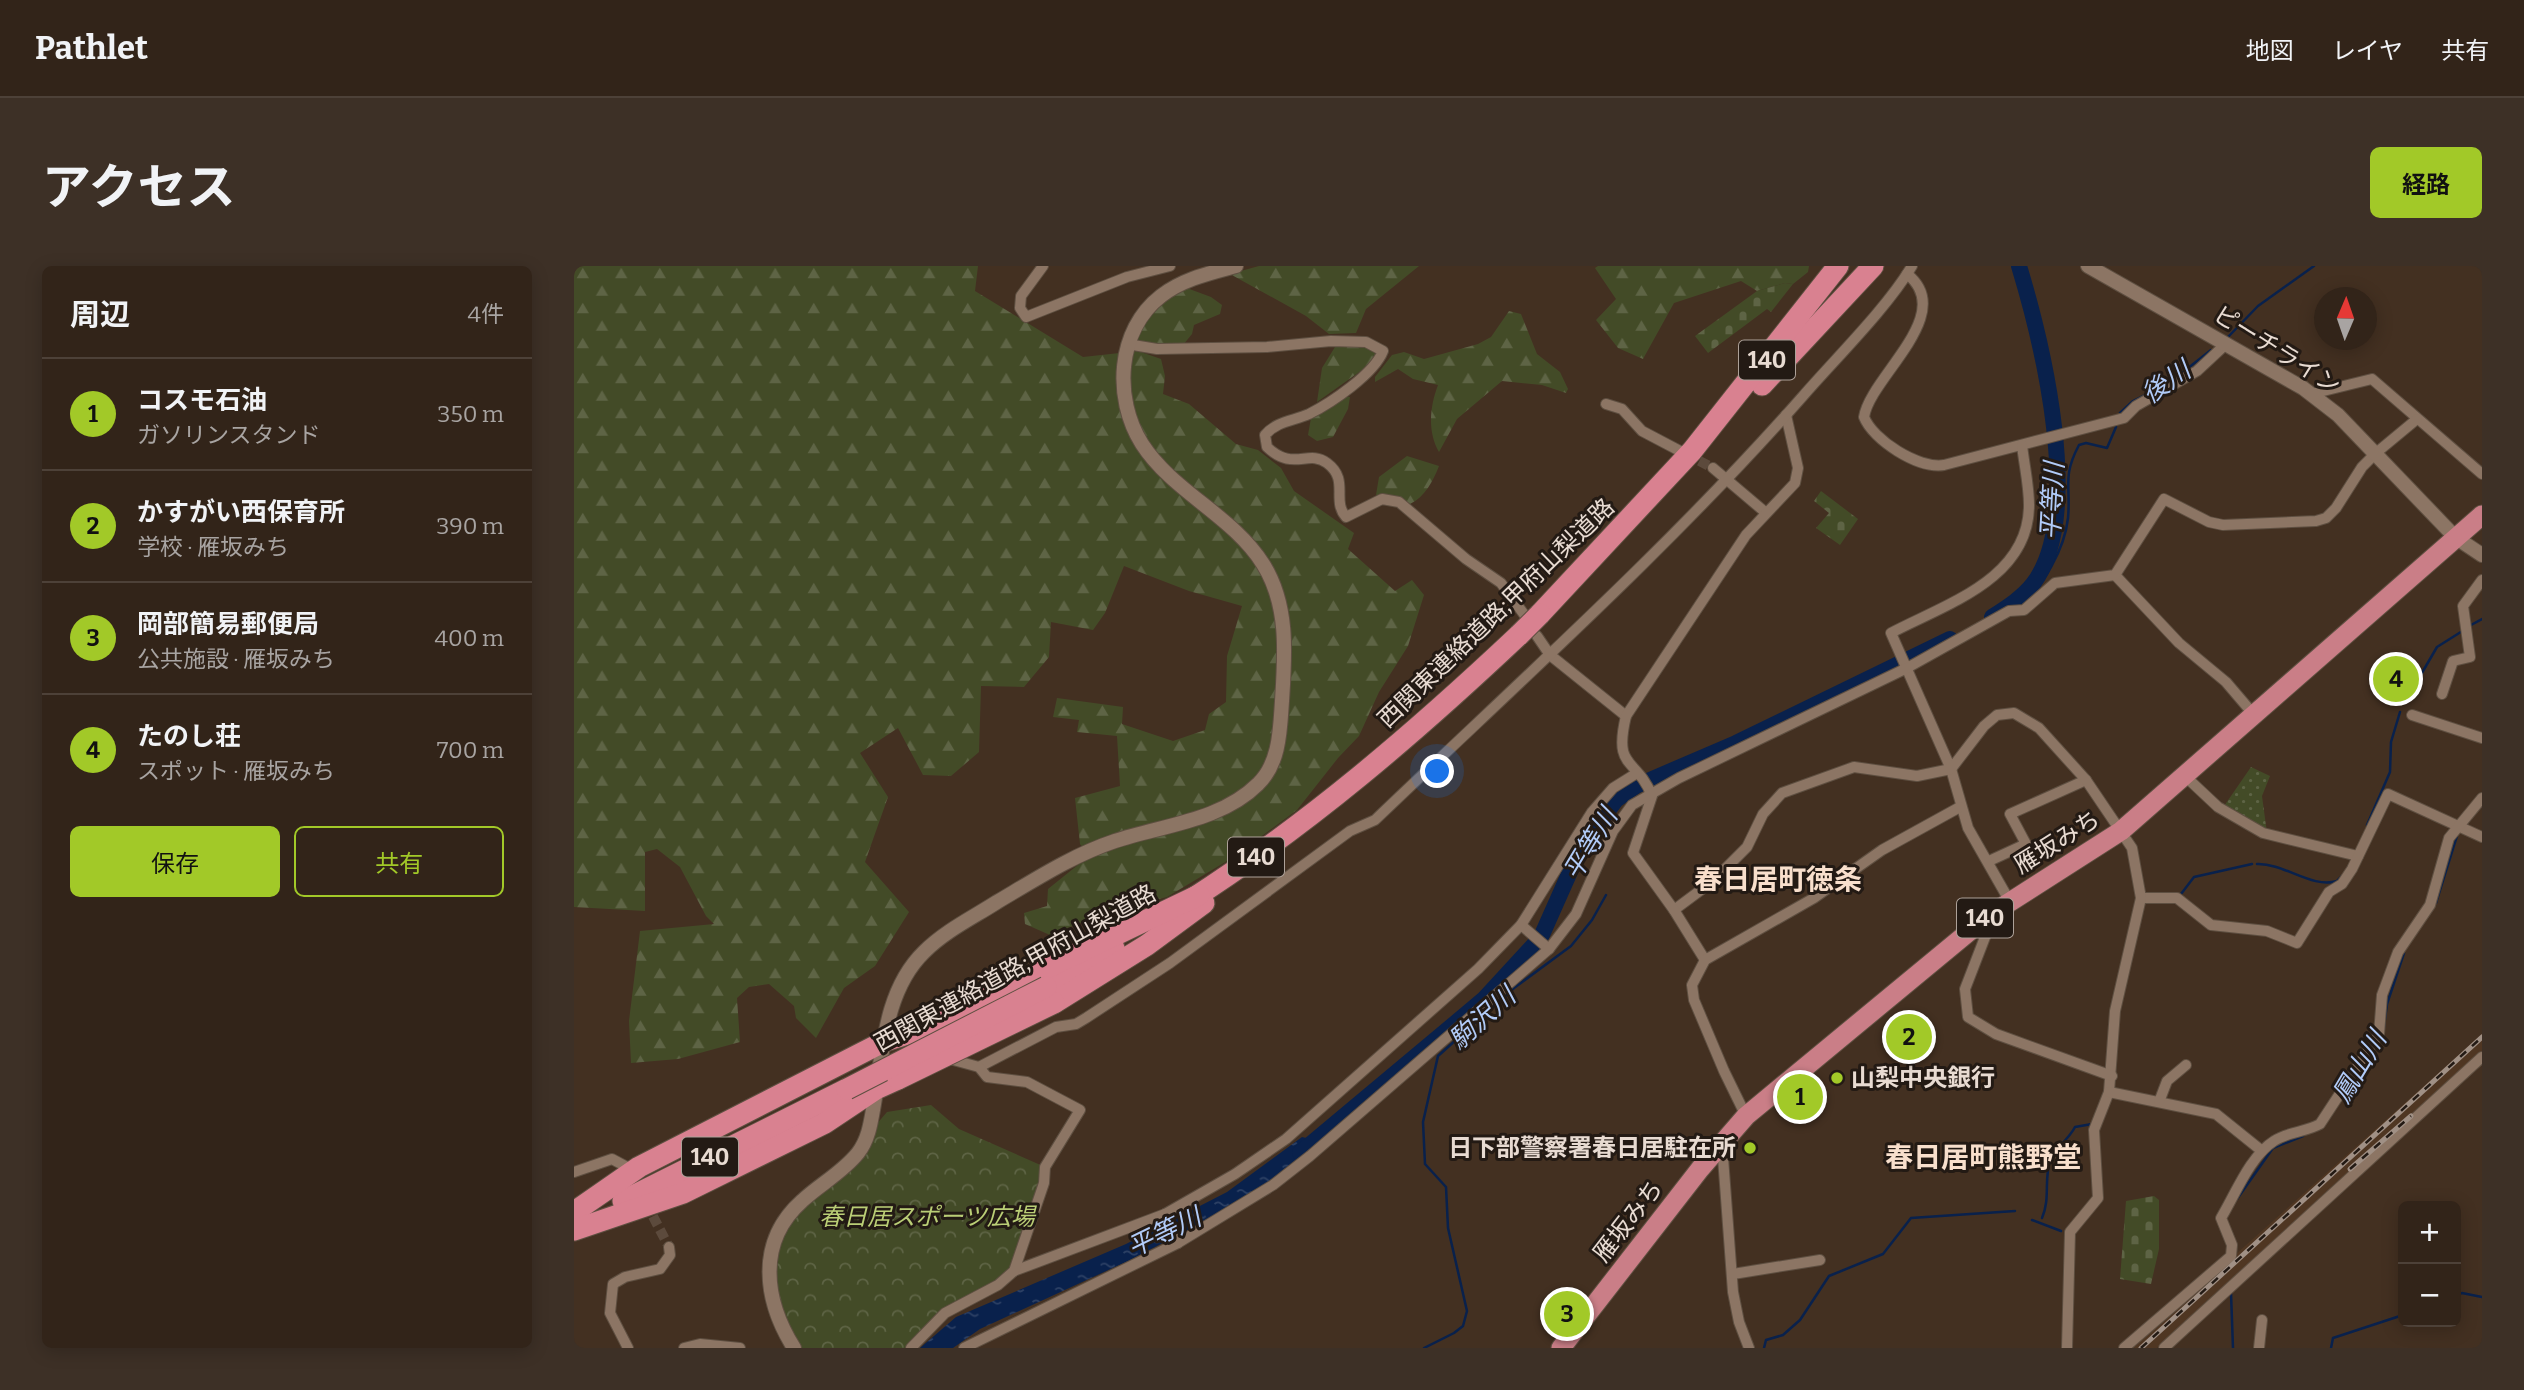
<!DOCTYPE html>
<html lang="ja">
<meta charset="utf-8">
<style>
:root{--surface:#322419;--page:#3d3026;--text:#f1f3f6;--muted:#a8a4a2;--line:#4d4138;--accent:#a2c928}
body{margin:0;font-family:Bitter,"Noto Sans JP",serif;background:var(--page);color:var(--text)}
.controls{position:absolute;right:21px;bottom:21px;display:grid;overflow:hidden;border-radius:10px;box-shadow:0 4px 18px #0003}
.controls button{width:63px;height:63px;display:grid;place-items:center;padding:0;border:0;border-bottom:2px solid var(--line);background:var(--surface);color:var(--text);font:35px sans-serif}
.compass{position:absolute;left:1740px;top:21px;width:63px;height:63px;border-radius:50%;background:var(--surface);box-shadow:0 4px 18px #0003;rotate:2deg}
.you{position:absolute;left:864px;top:506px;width:24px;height:24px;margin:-18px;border:5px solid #fff;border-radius:50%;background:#1a73e8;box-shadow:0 0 0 10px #1a73e833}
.badge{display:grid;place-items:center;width:46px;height:46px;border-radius:50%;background:var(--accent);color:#111;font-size:23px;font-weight:700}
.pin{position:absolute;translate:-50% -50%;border:4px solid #fff;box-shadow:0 2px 7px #0006}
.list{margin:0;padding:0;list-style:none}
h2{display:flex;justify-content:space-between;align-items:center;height:91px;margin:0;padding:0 28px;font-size:30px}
h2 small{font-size:23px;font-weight:400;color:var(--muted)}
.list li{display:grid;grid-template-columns:46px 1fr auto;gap:21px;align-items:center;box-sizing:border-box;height:112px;padding:0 28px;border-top:2px solid var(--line)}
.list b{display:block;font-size:26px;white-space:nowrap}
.list p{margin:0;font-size:23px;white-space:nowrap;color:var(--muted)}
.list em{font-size:23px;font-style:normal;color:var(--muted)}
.actions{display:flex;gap:14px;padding:21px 28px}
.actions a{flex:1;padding:16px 0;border:2px solid var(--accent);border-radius:10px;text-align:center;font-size:24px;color:var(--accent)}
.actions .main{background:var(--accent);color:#111}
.map{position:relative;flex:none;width:1908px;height:1082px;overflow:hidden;border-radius:10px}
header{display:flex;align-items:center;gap:42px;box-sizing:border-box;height:98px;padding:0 35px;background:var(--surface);border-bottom:2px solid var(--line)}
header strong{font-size:33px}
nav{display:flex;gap:38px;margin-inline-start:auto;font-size:24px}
.intro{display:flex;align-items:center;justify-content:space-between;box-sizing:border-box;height:168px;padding:0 42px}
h1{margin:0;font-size:49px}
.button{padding:18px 32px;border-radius:10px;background:var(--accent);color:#111;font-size:24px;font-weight:700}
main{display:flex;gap:42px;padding:0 42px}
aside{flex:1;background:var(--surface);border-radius:10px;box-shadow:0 4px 18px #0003}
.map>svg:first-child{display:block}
.built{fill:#4f3622}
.grass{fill:url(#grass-dots)}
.forest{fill:url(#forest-firs)}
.cemetery{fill:url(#cemetery-stones)}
.park{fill:url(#park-crowns)}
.water{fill:url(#water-ripples)}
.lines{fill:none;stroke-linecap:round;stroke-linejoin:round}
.stream{stroke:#09214c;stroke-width:2.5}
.river{stroke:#09214c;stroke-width:16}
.minor-tunnel{stroke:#5c4a3c;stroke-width:10;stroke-dasharray:10 5;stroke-linecap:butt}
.minor-casing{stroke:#5e4f41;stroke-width:12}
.tertiary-casing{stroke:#5e4f41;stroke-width:16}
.trunk-casing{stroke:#5e4f41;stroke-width:21}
.motorway-casing{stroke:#5e4f41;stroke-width:23}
.minor{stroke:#8c7564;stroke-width:10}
.tertiary{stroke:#8c7564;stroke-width:14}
.trunk{stroke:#ca7e87;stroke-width:19}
.motorway{stroke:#d98190;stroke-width:21}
.rail-casing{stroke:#a09085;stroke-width:5}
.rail{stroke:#231a14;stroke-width:2.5;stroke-dasharray:8;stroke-linecap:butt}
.motorway-bridge-casing{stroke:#5e4f41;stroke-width:23;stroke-linecap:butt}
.motorway-bridge{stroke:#d98190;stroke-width:21}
.poi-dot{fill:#a2c928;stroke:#231a14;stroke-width:2.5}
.labels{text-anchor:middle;stroke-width:6;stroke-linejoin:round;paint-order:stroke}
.shield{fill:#231a14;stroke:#ada199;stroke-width:2}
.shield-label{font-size:23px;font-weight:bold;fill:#e8dbd2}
.street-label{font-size:24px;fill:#e8dbd2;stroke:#231a14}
.poi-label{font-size:24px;font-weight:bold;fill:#e8dbd2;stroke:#231a14;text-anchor:start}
.park-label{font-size:24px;font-style:italic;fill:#bace76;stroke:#231a14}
.water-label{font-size:26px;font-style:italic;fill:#b1cbf8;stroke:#231a14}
.quarter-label{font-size:28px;font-weight:bold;fill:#f8dfcc;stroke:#231a14}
</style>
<header>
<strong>Pathlet</strong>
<nav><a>地図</a><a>レイヤ</a><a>共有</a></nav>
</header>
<div class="intro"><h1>アクセス</h1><a class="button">経路</a></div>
<main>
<aside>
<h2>周辺<small>4件</small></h2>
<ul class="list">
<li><span class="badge">1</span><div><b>コスモ石油</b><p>ガソリンスタンド</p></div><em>350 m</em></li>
<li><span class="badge">2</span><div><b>かすがい西保育所</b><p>学校 · 雁坂みち</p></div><em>390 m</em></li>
<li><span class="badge">3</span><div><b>岡部簡易郵便局</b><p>公共施設 · 雁坂みち</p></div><em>400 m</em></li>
<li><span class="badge">4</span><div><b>たのし荘</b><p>スポット · 雁坂みち</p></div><em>700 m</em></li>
</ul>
<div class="actions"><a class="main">保存</a><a>共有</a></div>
</aside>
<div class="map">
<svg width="1908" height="1082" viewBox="0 0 1908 1082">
<defs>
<pattern id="grass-dots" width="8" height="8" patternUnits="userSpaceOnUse" patternTransform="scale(1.75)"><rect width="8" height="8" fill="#434b27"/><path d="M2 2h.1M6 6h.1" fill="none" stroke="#5e6445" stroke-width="1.8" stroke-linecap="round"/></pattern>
<pattern id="forest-firs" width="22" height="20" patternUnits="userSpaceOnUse" patternTransform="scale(1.75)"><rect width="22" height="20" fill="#434b27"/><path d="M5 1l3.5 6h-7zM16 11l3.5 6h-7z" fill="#5e6445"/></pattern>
<pattern id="cemetery-stones" width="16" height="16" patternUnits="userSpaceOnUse" patternTransform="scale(1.75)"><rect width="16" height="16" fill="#434b27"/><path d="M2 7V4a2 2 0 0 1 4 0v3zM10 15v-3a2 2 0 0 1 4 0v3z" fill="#5e6445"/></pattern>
<pattern id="park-crowns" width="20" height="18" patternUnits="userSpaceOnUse" patternTransform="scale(1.75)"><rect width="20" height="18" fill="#434b27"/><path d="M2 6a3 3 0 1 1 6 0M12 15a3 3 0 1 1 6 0" fill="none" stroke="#5e6445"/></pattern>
<pattern id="water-ripples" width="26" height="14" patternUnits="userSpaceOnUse" patternTransform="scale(1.75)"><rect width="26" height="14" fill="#09214c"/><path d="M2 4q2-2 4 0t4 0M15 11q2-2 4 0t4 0" fill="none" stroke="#2d4165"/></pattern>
</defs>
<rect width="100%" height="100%" fill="#433021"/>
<path class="built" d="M1908,768V789L1654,1022L1583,1082H1557Z"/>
<path class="grass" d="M1677,501L1696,510L1688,530L1693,567L1648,543Z"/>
<g class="forest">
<path d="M0,0H404L401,25L509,91L564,85L587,93L591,110L589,128L615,138L662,178L684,184L707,202L720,225L780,267L774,283L821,325L838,314L850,329L834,380L805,426L785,470L764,492L723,544L658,592L593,631L534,646L476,669L451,658L450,647L473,640L474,623L515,590L506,578L501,532L546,520L543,470L503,466L505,454L479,451L483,432L549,441L548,458L599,475L631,464L635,448L652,436L653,390L668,340L615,325L550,300L531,347L519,364L477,356L475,391L450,421L407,420L405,486L377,510L349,509L324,462L286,487L314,531L291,596L335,646L301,700L270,722L242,772L222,752L220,740L195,718L175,721L163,732L166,776L104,793L57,797L55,755L66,665L140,658L132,650L106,601L83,583L71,586V645L0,641Z"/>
<path d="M685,0H845L792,43L782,67L755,68L732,50L656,8Z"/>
<path d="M1024,0H1235L1234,6L1219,18L1211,17L1183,25L1167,15L1100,37L1069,93L1044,82L1022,54L1042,33L1021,2Z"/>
<path d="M610,21L637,31L648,39L646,48L620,59L618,68L609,79L586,81L562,74C573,50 587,35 610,21Z"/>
<path d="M935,45L947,48L963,88L986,106L994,123L992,127L968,119L928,115L883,153L865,186C853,165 856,140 864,119L839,113L824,103L801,116V111L818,89L830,86L850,93L904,78L917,71Z"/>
<path d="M792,80L801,84L802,89L798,97L743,136L748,102L761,81Z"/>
<path d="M769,130L776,131L774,143L759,171L743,175L734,169L737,152Z"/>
<path d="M833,190L865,200C859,215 851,231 836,238L820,230L802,229L805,211Z"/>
</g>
<g class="cemetery">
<path d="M1211,17L1219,18L1197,46L1193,43L1134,87L1121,70L1183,25Z"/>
<path d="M1247,225L1284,253L1266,279L1242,262L1255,247L1240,235Z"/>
<path d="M1580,930L1585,934V983L1577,1018L1546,1013L1552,935Z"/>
</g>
<path class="park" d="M357,839L385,863L471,901L440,1005L371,1047L337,1082H220L195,999L199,979L313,846Z"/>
<path class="water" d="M728,871L750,876L662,939L554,995L406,1063L379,1082H346L382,1051L552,978L653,926Z"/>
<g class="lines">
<g class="stream">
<path d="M1654,71L1684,40L1740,0"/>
<path d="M1604,110L1637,84"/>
<path d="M1546,147L1559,135L1571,129"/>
<path d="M1445,339C1469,323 1491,281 1494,252C1497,220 1488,211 1505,179L1512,177L1533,182L1542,161"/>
<path d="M1897,359L1908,353"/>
<path d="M1831,436L1863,381L1890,364"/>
<path d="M1793,559L1816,506L1817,476L1826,446"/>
<path d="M1683,598C1710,597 1738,623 1763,615L1768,610"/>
<path d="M1607,628L1620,611L1678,598"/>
<path d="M1862,637L1883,570"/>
<path d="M1809,768L1813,738L1830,687"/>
<path d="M1663,933L1699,882L1729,870"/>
<path d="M1468,952C1477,931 1469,913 1477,891C1480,884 1495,873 1501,861L1518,858"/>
<path d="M1458,954L1487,965"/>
<path d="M1657,1027L1659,1082"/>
<path d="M1882,1030L1888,1027L1908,1031"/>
<path d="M850,1082L880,1067L889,1060L893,1045L874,962L872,921L851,898L849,856L864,790L940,722L997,680L1018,654L1032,629"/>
<path d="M1190,1082L1192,1074L1209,1069L1226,1054L1255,1010L1309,988L1337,952L1441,945"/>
<path d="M1757,1082L1759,1072L1829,1049"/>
</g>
<g class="river">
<path d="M1418,351C1432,342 1448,332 1459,318C1511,249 1468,76 1445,0"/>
<path d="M726,887L910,733L967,671L1007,581L1042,534L1062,520L1162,477L1376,373"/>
</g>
<g class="minor-tunnel">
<path d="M1112,188L1139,202"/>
<path d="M72,937L95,981"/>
</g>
<g class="minor-casing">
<g id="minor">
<path d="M469,0L447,30L446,42L452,51L553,11L596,0"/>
<path d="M1333,8C1384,48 1296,111 1290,151C1299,174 1344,203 1370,199L1550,152L1562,140L1623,105L1652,78"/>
<path d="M553,78L583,83L693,81L757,75L792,76L809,85C800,108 757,137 735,148C719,155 703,155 691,169L693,181C719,206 734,183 753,197C776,214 757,234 772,251L808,233L825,236L892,293L927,317L952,351"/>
<path d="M1737,128L1798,113L1908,208"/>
<path d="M1032,138L1048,143L1068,165L1106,185"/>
<path d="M1139,202L1191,246"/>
<path d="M1541,309L1605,377L1652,416L1681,450"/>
<path d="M963,370L976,389L1052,450"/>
<path d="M1868,428L1879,395L1896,391L1889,340L1908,314"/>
<path d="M1838,449L1908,472"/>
<path d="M1611,510L1644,541L1689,567L1784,590"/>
<path d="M1415,595L1452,578L1436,548L1512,514"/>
<path d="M1567,632H1603L1637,659L1693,665L1723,677L1755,626L1768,618L1778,603L1814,528L1908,571"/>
<path d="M1435,634L1394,562L1377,503L1317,367C1372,338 1455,313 1455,239C1455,219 1450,198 1448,179"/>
<path d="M1100,644L1139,615L1173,581L1189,548L1208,527L1280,501L1343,510L1377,503L1410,460L1423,449L1440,447L1465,462L1512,514L1558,582L1567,632L1541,745L1535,826L1520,864L1524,932L1496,966L1493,1082"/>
<path d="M1414,650L1413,666L1391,723L1394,751L1422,768L1538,810"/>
<path d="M947,659L975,683"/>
<path d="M1131,694L1100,644L1059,587L1078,530C1062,490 1039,505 1052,450L1172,269L1221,217L1224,202L1212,149"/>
<path d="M405,801L482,761L502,758L512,752L596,697L776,565L801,554C946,415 1096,281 1229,130C1262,92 1313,42 1338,0"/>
<path d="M1535,826L1642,848L1688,885"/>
<path d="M1585,836L1593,815L1612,799"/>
<path d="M1172,850L1150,805L1120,734L1118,719L1131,694L1240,632L1308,584L1386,541"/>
<path d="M1148,878L1159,1026L1165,1056L1175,1082"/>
<path d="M0,906L38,893L53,901"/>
<path d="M591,948L604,977"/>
<path d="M440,1005L591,948L661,908L712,873L904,703L947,659L1018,546L1039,522L1063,507"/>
<path d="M1159,1008L1246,994"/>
<path d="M54,1082L36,1047L39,1018L51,1011L86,1003L96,989L95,981"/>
<path d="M110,1082L126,1078L166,1082"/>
<path d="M337,1082L371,1047L424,1019L440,1005L470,917L471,901L506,844L453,816L413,811L405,801L372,792"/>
<path d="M390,1082L604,977L699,919L736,890L975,683L1002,648L1039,565L1058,539L1105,512L1333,402L1435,345L1450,344L1481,317L1541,309L1590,233L1635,256L1649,259L1742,255L1752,252L1762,242L1788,201L1802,187L1843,153"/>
<path d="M1550,1082L1657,990L1658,979L1647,952C1661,929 1676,890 1700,875C1713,866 1732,866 1746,858L1805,768L1808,729L1824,686L1856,639L1875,572L1908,532"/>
<path d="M1590,1082L1908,791"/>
<path d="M1685,1082L1688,1054"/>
</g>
</g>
<g class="tertiary-casing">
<g id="tertiary">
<path d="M1514,0L1729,122L1764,149L1881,271L1908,289"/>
<path d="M220,1082C190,1034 182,976 228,935C246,918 268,907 284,887C295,873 297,855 300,838C309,787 310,725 350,686C371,665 398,652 423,636C462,613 499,589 541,575C589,559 647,555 684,518C706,497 706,463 708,435C711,389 715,339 689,298C659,250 599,226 568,178C539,132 543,64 587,30C609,13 636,7 662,0"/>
</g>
</g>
<g class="trunk-casing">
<path id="trunk" d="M987,1082L1126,903L1172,850L1414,650L1547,565L1908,249"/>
</g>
<g class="motorway-casing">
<g id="motorway">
<path d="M1188,119L1299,0"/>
<path d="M966,348L1118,185L1264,0"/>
<path d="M615,635C735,558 841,467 945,369"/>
<path d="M472,721L540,682"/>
<path d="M480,737L573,679L630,637"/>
<path d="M49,935L273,823"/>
<path d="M0,946L65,901L311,775L337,767L625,629"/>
<path d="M0,964L109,927L251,857L302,823L324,813"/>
</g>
</g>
<use href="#minor" class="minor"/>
<use href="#tertiary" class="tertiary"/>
<use href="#trunk" class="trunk"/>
<use href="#motorway" class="motorway"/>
<g class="rail-casing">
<g id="rail">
<path d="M1776,903L1837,850"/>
<path d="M1567,1082L1908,771"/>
</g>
</g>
<use href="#rail" class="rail"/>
<g class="motorway-bridge-casing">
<g id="motorway-bridge">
<path d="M945,369L966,348"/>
<path d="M324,813L480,737"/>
<path d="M273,823L472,721"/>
</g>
</g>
<use href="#motorway-bridge" class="motorway-bridge"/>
</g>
<g class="poi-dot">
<circle cx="1263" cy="812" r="7"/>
<circle cx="1176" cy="882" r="7"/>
</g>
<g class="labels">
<g class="shield">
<rect x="1165" y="74.5" width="56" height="39" rx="5"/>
<rect x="654" y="571.5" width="56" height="39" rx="5"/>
<rect x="1383" y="632.5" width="56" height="39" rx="5"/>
<rect x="108" y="871.5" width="56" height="39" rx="5"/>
</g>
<g class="shield-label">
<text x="1193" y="102">140</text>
<text x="682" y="599">140</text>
<text x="1411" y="660">140</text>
<text x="136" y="899">140</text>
</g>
<g class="street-label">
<text transform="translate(1703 84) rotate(32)" y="8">ピーチライン</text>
<text transform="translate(922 347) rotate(-44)" y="8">西関東連絡道路;甲府山梨道路</text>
<text transform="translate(1483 576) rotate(-32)" y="8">雁坂みち</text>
<text transform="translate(441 702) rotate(-29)" y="8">西関東連絡道路;甲府山梨道路</text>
<text transform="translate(1054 955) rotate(-52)" y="8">雁坂みち</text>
</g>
<g class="poi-label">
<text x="1277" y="820">山梨中央銀行</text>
<text x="1162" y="890" text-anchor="end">日下部警察署春日居駐在所</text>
</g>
<g class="park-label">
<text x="353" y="959">春日居スポーツ広場</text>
</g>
<g class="water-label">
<text transform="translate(1592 116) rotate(-35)" y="9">後川</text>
<text transform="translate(1478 235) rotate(-87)" y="9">平等川</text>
<text transform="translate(1016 578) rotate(-59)" y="9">平等川</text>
<text transform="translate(908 752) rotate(-42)" y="9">駒沢川</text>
<text transform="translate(1785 801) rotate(-59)" y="9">鳳山川</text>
<text transform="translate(590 966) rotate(-26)" y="9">平等川</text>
</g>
<g class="quarter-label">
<text x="1204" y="623">春日居町徳条</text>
<text x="1409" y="901">春日居町熊野堂</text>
</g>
</g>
</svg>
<div class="controls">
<button>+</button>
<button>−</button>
</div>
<svg class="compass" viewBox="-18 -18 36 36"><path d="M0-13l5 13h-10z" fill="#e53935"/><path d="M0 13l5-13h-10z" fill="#a8a4a2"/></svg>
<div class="you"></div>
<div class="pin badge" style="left:1226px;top:831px">1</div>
<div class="pin badge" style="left:1335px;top:771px">2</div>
<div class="pin badge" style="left:993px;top:1048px">3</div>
<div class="pin badge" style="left:1822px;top:413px">4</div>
</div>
</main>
